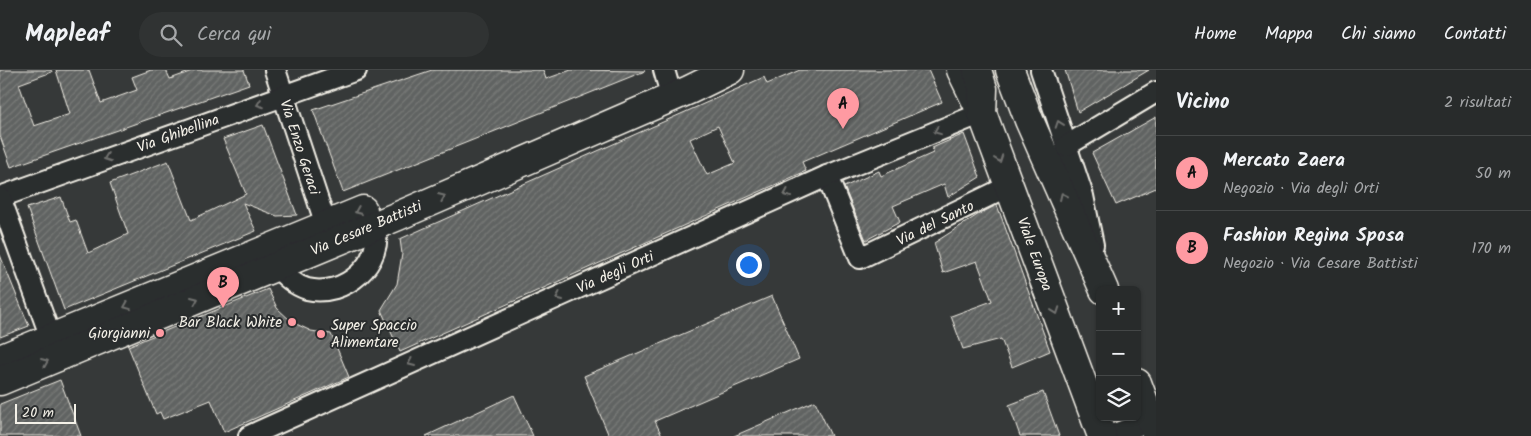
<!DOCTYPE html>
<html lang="it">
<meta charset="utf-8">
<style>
:root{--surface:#282b2b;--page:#303333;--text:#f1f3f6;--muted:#a5a7a9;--line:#444747;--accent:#ff9aa2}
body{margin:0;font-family:Kalam,sans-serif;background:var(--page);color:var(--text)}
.controls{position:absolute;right:15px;bottom:15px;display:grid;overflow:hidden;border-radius:8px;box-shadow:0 1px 4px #0004}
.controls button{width:45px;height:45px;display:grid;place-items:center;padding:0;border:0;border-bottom:1px solid var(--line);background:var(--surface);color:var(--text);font:25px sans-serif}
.scale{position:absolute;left:15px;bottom:12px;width:61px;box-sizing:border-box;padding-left:5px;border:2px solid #f4f1e8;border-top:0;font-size:14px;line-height:18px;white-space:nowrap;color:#f4f1e8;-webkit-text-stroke:4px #2a2d2e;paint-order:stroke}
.you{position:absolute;left:748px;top:194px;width:18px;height:18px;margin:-12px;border:4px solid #fff;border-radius:50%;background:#1a73e8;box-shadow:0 0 0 8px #1a73e833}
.badge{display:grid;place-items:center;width:32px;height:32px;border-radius:50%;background:var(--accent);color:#111;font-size:16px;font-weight:700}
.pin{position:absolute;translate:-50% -41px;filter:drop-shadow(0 1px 2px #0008)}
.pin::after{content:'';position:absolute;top:26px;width:18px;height:15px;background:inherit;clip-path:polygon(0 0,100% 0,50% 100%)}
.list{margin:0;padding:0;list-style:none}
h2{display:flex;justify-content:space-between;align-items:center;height:65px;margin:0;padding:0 20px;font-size:21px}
h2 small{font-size:16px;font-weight:400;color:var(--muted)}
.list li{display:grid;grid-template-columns:32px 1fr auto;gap:15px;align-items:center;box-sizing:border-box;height:75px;padding:0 20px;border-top:1px solid var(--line)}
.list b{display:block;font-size:19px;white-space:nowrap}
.list p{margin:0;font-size:16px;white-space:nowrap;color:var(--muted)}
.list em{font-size:16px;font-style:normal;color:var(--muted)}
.icon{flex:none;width:28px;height:28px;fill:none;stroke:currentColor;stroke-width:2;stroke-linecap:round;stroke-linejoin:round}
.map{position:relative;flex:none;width:1156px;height:366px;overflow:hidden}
header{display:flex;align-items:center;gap:30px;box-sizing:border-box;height:70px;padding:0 25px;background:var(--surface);border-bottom:1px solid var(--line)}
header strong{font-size:24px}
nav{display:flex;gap:28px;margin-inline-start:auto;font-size:18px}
.search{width:350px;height:45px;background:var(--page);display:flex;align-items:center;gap:12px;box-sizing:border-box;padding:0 18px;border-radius:28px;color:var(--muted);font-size:19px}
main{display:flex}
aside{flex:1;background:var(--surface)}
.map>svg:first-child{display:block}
.building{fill:url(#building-hatch);stroke:#f4f1e8;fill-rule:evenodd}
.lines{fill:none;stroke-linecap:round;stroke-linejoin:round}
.minor-casing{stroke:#f4f1e8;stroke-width:24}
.secondary-casing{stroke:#f4f1e8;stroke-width:31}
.primary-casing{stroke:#f4f1e8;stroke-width:31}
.minor{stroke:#2a2d2e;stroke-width:20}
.secondary{stroke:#2a2d2e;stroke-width:28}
.primary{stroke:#2a2d2e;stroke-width:28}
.oneway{stroke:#71726f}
.poi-dot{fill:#ff9aa2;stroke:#2a2d2e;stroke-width:2}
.labels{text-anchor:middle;stroke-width:4;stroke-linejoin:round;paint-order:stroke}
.street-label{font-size:15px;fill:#f4f1e8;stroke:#2a2d2e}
.poi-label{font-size:15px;fill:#f4f1e8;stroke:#2a2d2e;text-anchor:end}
</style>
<header>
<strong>Mapleaf</strong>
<div class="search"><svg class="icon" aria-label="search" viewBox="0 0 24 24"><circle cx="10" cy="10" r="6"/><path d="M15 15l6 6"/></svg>Cerca qui</div>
<nav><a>Home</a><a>Mappa</a><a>Chi siamo</a><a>Contatti</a></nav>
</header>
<main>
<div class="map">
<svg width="1156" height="366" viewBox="0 0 1156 366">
<defs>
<pattern id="building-hatch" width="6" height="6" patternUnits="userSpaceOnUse" patternTransform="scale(1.25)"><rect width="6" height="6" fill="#616362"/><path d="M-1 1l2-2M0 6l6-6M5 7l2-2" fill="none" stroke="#787a78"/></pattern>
</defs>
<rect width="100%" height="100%" fill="#363939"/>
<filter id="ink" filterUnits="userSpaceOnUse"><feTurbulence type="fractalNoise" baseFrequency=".02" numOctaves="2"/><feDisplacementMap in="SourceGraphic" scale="10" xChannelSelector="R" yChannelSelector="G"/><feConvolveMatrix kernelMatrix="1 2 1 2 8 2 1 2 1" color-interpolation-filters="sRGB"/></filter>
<g filter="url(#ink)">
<g class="building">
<path d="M0,0H51L52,2L19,14L34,56L70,44L56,0H89L101,33L137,20L132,7L151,0H166L170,9L195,0H244L249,14L11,97L0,66Z"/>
<path d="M432,0H543L546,9L571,0L645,1L343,122L313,40Z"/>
<path d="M800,0H928L942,32L802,92L806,101L400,282L381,240L397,214L402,184L400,169L764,7L767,14ZM718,56L735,93L707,105L690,69Z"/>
<path d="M1065,0H1149L1078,42Z"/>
<path d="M1156,47V118L1116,135L1092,83Z"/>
<path d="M263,55L297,145L277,146L243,133L256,161L64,240L27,138L61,127L70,152L76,150L88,183L128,164L110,113L168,91L191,150L246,124L223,69Z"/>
<path d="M964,64L980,107L948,127L944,114L893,136L900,152L866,170L844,117L879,101L881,106L933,83L932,78Z"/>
<path d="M997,135L1050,281L1012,297L1001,269L963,279L951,246L992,231L977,191L943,203L934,173L979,144Z"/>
<path d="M0,185L29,256L0,267Z"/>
<path d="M268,219L277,238L292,252L311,261L331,264L349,307L224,362L211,330L163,349L160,342L156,344L128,276Z"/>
<path d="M772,226L799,289L655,351L662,366H609L584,306Z"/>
<path d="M60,310L81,366H0V334Z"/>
<path d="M1043,322L1059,366H1020L1009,335Z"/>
<path d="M514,325L533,366H426Z"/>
<path d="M815,331L831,366H734Z"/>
</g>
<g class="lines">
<g class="minor-casing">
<g id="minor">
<path d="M275,0L326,155"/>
<path d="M664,0L668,14"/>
<path d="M1041,0L1083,126L1093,175"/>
<path d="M1066,76L1156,22"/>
<path d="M827,106L860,188L1009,116"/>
<path d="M0,127L356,0"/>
<path d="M0,127L51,268"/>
<path d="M276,196C285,206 294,215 307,219C344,228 385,193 375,155"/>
<path d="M249,366L827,106L982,43"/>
<path d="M1109,366L1156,349"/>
</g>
</g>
<g class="secondary-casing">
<g id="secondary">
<path d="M961,0L982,43"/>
<path d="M0,289L363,140"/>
<path d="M0,311L398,146L689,20L730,0"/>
</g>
</g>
<g class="primary-casing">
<g id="primary">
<path d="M977,0L983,19L982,43L1102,366"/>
<path d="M1010,0L1029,50L1104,220"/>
<path d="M1137,313L1156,364"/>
</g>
</g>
<use href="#minor" class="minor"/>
<use href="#secondary" class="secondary"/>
<use href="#primary" class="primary"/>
</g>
<defs><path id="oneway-chevron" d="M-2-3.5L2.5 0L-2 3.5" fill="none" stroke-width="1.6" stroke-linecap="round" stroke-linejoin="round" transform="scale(1.25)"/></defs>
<g class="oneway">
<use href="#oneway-chevron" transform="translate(260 34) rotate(160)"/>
<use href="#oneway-chevron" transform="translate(1059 54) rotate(-109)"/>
<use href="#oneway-chevron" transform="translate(937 61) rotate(158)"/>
<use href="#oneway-chevron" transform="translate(107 88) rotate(160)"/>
<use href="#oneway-chevron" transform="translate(999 89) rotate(70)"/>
<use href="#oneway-chevron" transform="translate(787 124) rotate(156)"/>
<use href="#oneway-chevron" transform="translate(1063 126) rotate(-115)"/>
<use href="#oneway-chevron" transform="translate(442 127) rotate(-23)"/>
<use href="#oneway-chevron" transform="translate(358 141) rotate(158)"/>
<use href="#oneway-chevron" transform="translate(559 227) rotate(156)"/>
<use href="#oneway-chevron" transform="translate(195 230) rotate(-23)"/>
<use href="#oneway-chevron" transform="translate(127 236) rotate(158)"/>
<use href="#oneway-chevron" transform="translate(1056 241) rotate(70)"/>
<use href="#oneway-chevron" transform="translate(45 292) rotate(-23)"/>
<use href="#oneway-chevron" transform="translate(411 293) rotate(156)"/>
</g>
</g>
<g class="poi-dot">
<circle cx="292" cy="252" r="5"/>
<circle cx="160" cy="263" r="5"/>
<circle cx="321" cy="264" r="5"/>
</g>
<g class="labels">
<g class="street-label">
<text transform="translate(178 63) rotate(-20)" y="5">Via Ghibellina</text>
<text transform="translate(300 77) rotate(72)" y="5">Via Enzo Geraci</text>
<text transform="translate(935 153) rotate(-26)" y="5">Via del Santo</text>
<text transform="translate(366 158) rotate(-23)" y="5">Via Cesare Battisti</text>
<text transform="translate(1035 184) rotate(70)" y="5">Viale Europa</text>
<text transform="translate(615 202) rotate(-24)" y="5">Via degli Orti</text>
</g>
<g class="poi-label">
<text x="282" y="257">Bar Black White</text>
<text x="331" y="260" text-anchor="start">Super Spaccio<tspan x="331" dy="17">Alimentare</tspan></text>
<text x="150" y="268">Giorgianni</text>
</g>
</g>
</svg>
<div class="controls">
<button>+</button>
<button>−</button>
<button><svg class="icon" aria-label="layers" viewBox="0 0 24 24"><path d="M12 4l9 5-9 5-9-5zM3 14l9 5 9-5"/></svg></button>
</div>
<div class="scale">20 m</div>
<div class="you"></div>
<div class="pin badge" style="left:843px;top:59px">A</div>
<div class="pin badge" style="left:223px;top:238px">B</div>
</div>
<aside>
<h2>Vicino<small>2 risultati</small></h2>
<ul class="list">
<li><span class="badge">A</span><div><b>Mercato Zaera</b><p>Negozio · Via degli Orti</p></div><em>50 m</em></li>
<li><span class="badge">B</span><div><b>Fashion Regina Sposa</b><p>Negozio · Via Cesare Battisti</p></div><em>170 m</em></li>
</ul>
</aside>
</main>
